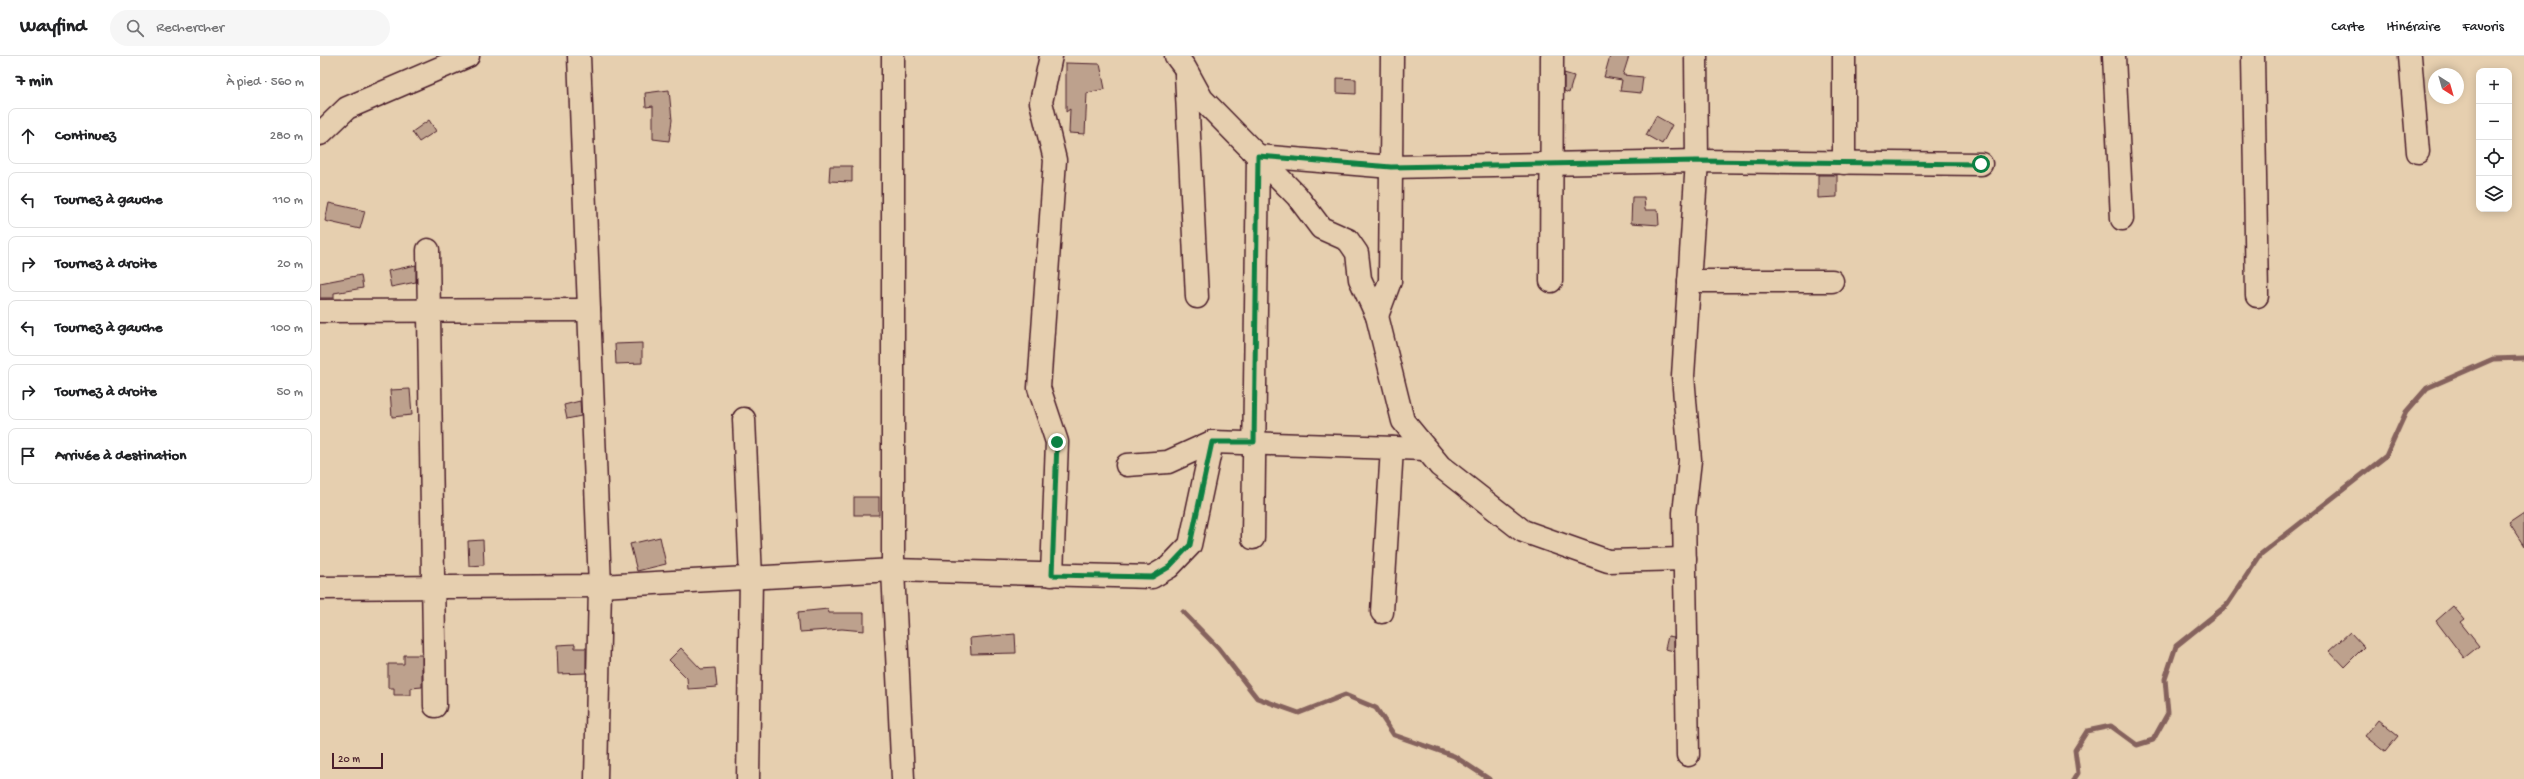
<!DOCTYPE html>
<html lang="fr">
<meta charset="utf-8">
<style>
:root{--surface:#fff;--page:#f6f6f6;--text:#202124;--muted:#757577;--line:#e0e0e0}
body{margin:0;font-family:"Gochi Hand",sans-serif;background:var(--page);color:var(--text)}
.controls{position:absolute;right:12px;top:12px;display:grid;overflow:hidden;border-radius:8px;box-shadow:0 2px 10px #0003}
.controls button{width:36px;height:36px;display:grid;place-items:center;padding:0;border:0;border-bottom:1px solid var(--line);background:var(--surface);color:var(--text);font:20px sans-serif}
.compass{position:absolute;left:2108px;top:12px;width:36px;height:36px;border-radius:50%;background:var(--surface);box-shadow:0 2px 10px #0003;rotate:143deg}
.scale{position:absolute;left:12px;bottom:10px;width:51px;box-sizing:border-box;padding-left:4px;border:2px solid #4a1f2b;border-top:0;font-size:11px;line-height:14px;white-space:nowrap;color:#4a1f2b;-webkit-text-stroke:3px #e6cfaf;paint-order:stroke}
.stop{position:absolute;width:12px;height:12px;margin:-9px;border:3px solid #0b8043;border-radius:50%;background:#fff}
.stop.end{background:#0b8043;border-color:#fff;box-shadow:0 1px 4px #0008}
.list{margin:0;padding:0;list-style:none}
h2{display:flex;justify-content:space-between;align-items:center;height:52px;margin:0;padding:0 16px;font-size:17px}
h2 small{font-size:13px;font-weight:400;color:var(--muted)}
.list li{display:grid;grid-template-columns:26px 1fr auto;gap:12px;align-items:center;box-sizing:border-box;height:56px;margin:0 8px 8px;padding:0 8px;border:1px solid var(--line);border-radius:8px}
.list b{display:block;font-size:15px;white-space:nowrap}
.list em{font-size:13px;font-style:normal;color:var(--muted)}
.icon{flex:none;width:22px;height:22px;fill:none;stroke:currentColor;stroke-width:2;stroke-linecap:round;stroke-linejoin:round}
.map{position:relative;flex:none;width:2204px;height:723px;overflow:hidden}
header{display:flex;align-items:center;gap:24px;box-sizing:border-box;height:56px;padding:0 20px;background:var(--surface);border-bottom:1px solid var(--line)}
header strong{font-size:19px}
nav{display:flex;gap:22px;margin-inline-start:auto;font-size:14px}
.search{width:280px;height:36px;background:var(--page);display:flex;align-items:center;gap:10px;box-sizing:border-box;padding:0 14px;border-radius:22px;color:var(--muted);font-size:15px}
main{display:flex}
aside{flex:1;background:var(--surface)}
.map>svg:first-child{display:block}
.lines{fill:none;stroke-linecap:round;stroke-linejoin:round}
.stream{stroke:#85625d;stroke-width:5}
.building{fill:#bda18d;stroke:#4a1f2b}
.minor-casing{stroke:#4a1f2b;stroke-width:25}
.minor{stroke:#e6cfaf;stroke-width:22}
.route{stroke:#0b8043;stroke-width:5}
</style>
<header>
<strong>Wayfind</strong>
<div class="search"><svg class="icon" aria-label="search" viewBox="0 0 24 24"><circle cx="10" cy="10" r="6"/><path d="M15 15l6 6"/></svg>Rechercher</div>
<nav><a>Carte</a><a>Itinéraire</a><a>Favoris</a></nav>
</header>
<main>
<aside>
<h2>7 min<small>À pied · 560 m</small></h2>
<ul class="list">
<li><svg class="icon" aria-label="ahead" viewBox="0 0 24 24"><path d="M12 20V5M6 11l6-6 6 6"/></svg><div><b>Continuez</b></div><em>280 m</em></li>
<li><svg class="icon" aria-label="left" viewBox="0 0 24 24"><path d="M17 20v-9H6M10 6l-5 5 5 5"/></svg><div><b>Tournez à gauche</b></div><em>110 m</em></li>
<li><svg class="icon" aria-label="right" viewBox="0 0 24 24"><path d="M7 20v-9h11M14 6l5 5-5 5"/></svg><div><b>Tournez à droite</b></div><em>20 m</em></li>
<li><svg class="icon" aria-label="left" viewBox="0 0 24 24"><path d="M17 20v-9H6M10 6l-5 5 5 5"/></svg><div><b>Tournez à gauche</b></div><em>100 m</em></li>
<li><svg class="icon" aria-label="right" viewBox="0 0 24 24"><path d="M7 20v-9h11M14 6l5 5-5 5"/></svg><div><b>Tournez à droite</b></div><em>50 m</em></li>
<li><svg class="icon" aria-label="arrive" viewBox="0 0 24 24"><path d="M6 21V4h12l-3 4 3 4H6"/></svg><div><b>Arrivée à destination</b></div></li>
</ul>
</aside>
<div class="map">
<svg width="2204" height="723" viewBox="0 0 2204 723">
<rect width="100%" height="100%" fill="#e6cfaf"/>
<filter id="ink" filterUnits="userSpaceOnUse"><feTurbulence type="fractalNoise" baseFrequency=".025" numOctaves="2"/><feDisplacementMap in="SourceGraphic" scale="8" xChannelSelector="R" yChannelSelector="G"/><feConvolveMatrix kernelMatrix="1 2 1 2 8 2 1 2 1" color-interpolation-filters="sRGB"/></filter>
<g filter="url(#ink)">
<g class="lines">
<g class="stream">
<path d="M863,556L898,592L937,642L979,657L1025,639L1056,652L1074,679L1134,700L1169,723"/>
<path d="M1754,723L1758,717L1755,694L1767,675L1791,670L1817,689L1833,684L1848,657L1845,623L1856,590L1907,549L1941,498L2066,400L2086,356L2107,332L2173,303L2204,302"/>
</g>
</g>
<g class="building">
<path d="M1290,0H1309L1303,19L1323,21L1321,37L1300,35L1302,24L1284,21Z"/>
<path d="M746,7L780,8L785,33L767,37L765,78L749,77L750,53L746,56Z"/>
<path d="M1244,17L1254,20L1249,37L1244,35Z"/>
<path d="M1017,22L1036,23V38L1017,37Z"/>
<path d="M349,34L352,64L349,85L333,83V50L326,51L325,37Z"/>
<path d="M1336,60L1352,69L1342,88L1326,79Z"/>
<path d="M109,64L116,75L99,86L92,76Z"/>
<path d="M510,110H532V126L509,125Z"/>
<path d="M1498,119H1517V141L1498,142Z"/>
<path d="M1312,141H1324L1325,154H1338L1339,169L1311,167Z"/>
<path d="M9,147L45,155L40,173L5,165Z"/>
<path d="M96,209V226L71,231L68,215Z"/>
<path d="M41,219L43,232L14,237V242H0V227Z"/>
<path d="M322,287V307L296,308L295,288Z"/>
<path d="M90,333L92,359L72,361L70,334Z"/>
<path d="M260,345L261,360L247,363L244,349Z"/>
<rect x="534" y="441" width="25" height="18"/>
<path d="M2204,457V490L2189,467Z"/>
<path d="M340,481L346,508L317,515L310,488Z"/>
<path d="M163,484L164,509L149,510L148,485Z"/>
<path d="M2133,550L2144,563L2140,566L2159,590L2144,602L2116,565Z"/>
<path d="M508,553L509,557H544V575L522,573L480,576L478,556Z"/>
<path d="M2030,576L2044,591L2024,611L2009,595Z"/>
<path d="M695,578L696,597L651,598L650,582Z"/>
<path d="M1348,580L1354,581V595L1345,593Z"/>
<path d="M255,588V592H266V617L238,618L237,589Z"/>
<path d="M361,592L381,613L395,612L397,631L368,633L367,622L349,604Z"/>
<path d="M84,599H102V631L91,632V639H74V632H68V608H84Z"/>
<path d="M2058,664L2078,680L2065,696L2045,680Z"/>
</g>
<g class="lines">
<g class="minor-casing">
<g id="minor">
<path d="M259,0L280,530L276,723"/>
<path d="M573,0V514L583,723"/>
<path d="M731,0L721,46L735,104L719,332L737,386L732,519"/>
<path d="M856,0L865,12L882,43L977,140L1001,172L1028,184L1037,197L1040,223L1057,260L1083,365L1120,410L1203,475L1288,505L1365,503"/>
<path d="M1524,0V107"/>
<path d="M1794,0L1802,163"/>
<path d="M1933,0L1937,240"/>
<path d="M2090,0L2098,96"/>
<path d="M866,18L877,241"/>
<path d="M0,78L27,52L148,0"/>
<path d="M108,194L115,650"/>
<path d="M1231,225L1232,0"/>
<path d="M1369,225H1512"/>
<path d="M0,255L269,254"/>
<path d="M1057,260L1070,225L1072,0"/>
<path d="M424,363L431,522L428,723"/>
<path d="M807,409L848,406L892,386L1106,393"/>
<path d="M933,482L938,100L1071,111L1377,105L1661,108"/>
<path d="M0,532L280,530L573,514L832,521L849,511L870,489L892,386"/>
<path d="M1062,556L1072,392"/>
<path d="M1368,699L1364,457L1370,404L1363,320L1377,105L1376,0"/>
</g>
</g>
<use href="#minor" class="minor"/>
</g>
</g>
<g class="lines" filter="url(#ink)">
<path class="route" d="M737,386L732,519L832,521L849,511L870,489L892,386H934L938,100L1071,111L1377,105L1661,108"/>
</g>
</svg>
<div class="controls">
<button>+</button>
<button>−</button>
<button><svg class="icon" aria-label="locate" viewBox="0 0 24 24"><circle cx="12" cy="12" r="6"/><path d="M12 2v4M12 18v4M2 12h4M18 12h4"/></svg></button>
<button><svg class="icon" aria-label="layers" viewBox="0 0 24 24"><path d="M12 4l9 5-9 5-9-5zM3 14l9 5 9-5"/></svg></button>
</div>
<svg class="compass" viewBox="-18 -18 36 36"><path d="M0-13l5 13h-10z" fill="#e53935"/><path d="M0 13l5-13h-10z" fill="#757577"/></svg>
<div class="scale">20 m</div>
<div class="stop" style="left:1661px;top:108px"></div>
<div class="stop end" style="left:737px;top:386px"></div>
</div>
</main>
